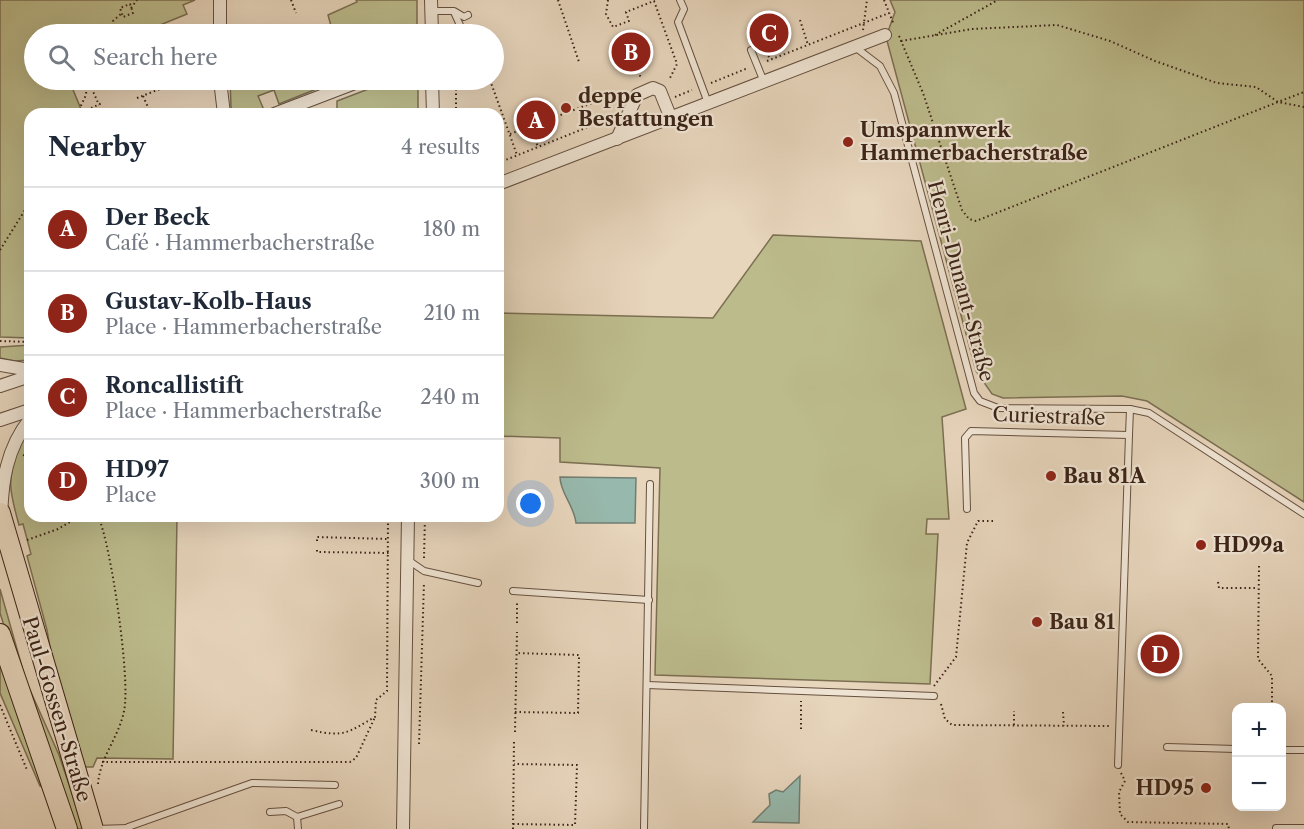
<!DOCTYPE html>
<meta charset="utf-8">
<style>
:root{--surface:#fff;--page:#f2f2f3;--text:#1f2937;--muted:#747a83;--line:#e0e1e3;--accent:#8f2418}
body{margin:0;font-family:"Libre Caslon Text",serif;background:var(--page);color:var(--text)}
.controls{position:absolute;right:18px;bottom:18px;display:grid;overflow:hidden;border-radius:12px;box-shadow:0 6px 24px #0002}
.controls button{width:54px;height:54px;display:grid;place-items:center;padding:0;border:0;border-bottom:2px solid var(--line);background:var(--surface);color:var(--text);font:30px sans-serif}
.you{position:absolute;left:531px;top:504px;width:21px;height:21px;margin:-15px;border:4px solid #fff;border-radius:50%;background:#1a73e8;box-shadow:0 0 0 9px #1a73e833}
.badge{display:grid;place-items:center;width:39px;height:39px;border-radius:50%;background:var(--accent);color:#fff;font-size:20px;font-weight:700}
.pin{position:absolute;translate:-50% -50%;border:3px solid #fff;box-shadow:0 2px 6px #0006}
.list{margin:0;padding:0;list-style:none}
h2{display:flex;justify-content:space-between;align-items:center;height:78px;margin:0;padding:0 24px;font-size:26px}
h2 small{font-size:20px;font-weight:400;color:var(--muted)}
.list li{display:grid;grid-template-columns:39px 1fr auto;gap:18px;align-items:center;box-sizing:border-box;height:84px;padding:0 24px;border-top:2px solid var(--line)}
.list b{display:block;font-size:22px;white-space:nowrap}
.list p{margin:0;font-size:20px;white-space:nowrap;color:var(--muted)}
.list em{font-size:20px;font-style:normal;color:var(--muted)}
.icon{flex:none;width:33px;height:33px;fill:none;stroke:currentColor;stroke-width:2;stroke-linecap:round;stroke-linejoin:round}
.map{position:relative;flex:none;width:1304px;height:829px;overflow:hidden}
.search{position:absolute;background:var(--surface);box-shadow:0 6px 24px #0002;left:24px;top:24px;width:480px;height:66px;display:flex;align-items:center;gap:15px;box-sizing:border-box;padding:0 21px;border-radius:33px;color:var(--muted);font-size:22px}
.panel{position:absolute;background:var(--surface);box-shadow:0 6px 24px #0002;left:24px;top:108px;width:480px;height:414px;border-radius:18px}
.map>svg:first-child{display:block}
.green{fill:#bcbb8c;stroke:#7c6f52;stroke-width:1.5}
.water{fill:#97b9ad;stroke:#727d71;stroke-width:1.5}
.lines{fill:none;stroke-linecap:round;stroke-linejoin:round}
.lane-casing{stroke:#665040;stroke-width:8}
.street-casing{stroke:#665040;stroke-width:14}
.primary-casing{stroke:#3b2317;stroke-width:22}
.path{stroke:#3b2317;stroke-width:2;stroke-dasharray:1.5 3;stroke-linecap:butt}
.lane{stroke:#efe4d3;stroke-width:6}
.street{stroke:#efe4d3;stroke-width:12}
.primary{stroke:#e7d5bc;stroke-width:20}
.poi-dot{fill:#8f2418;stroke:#efe4d3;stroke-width:2}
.labels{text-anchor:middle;stroke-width:4.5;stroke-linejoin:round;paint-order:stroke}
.poi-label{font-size:20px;font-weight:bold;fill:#3b2317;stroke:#efe4d3;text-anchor:start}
.street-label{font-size:20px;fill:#3b2317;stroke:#efe4d3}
</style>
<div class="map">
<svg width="1304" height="829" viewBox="0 0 1304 829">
<rect width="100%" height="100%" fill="#e7d5bc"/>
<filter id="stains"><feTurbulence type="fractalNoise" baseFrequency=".00333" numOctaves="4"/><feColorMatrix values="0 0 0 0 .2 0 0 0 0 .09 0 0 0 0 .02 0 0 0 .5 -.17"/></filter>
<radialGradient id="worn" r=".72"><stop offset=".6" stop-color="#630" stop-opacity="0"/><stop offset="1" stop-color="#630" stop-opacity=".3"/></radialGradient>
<g class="green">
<path d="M0,0H195L183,5L187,14L138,34H34V80H69L83,114H30V338L0,337Z"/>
<path d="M356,0H417V34H306L331,26L328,15L357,2Z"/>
<path d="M890,0H1304V502L1147,401L1122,396L1003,398L992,394L976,371L886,37L895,12Z"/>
<path d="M230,80H339L279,104L274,90L258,96L264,110L255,114H234L231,107Z"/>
<path d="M392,80H418V114H337V101Z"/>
<path d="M773,235L921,241L966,409L942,417L949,519H927L926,534H938L930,684L655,675L660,468L560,462V438L498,436V313L713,318Z"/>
<path d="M30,345V360L15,361L0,358V347Z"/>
<path d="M30,427V516H177L173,759L97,758L93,767H83L54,671L47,630L27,556L31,554L23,524L19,525C10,493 6,479 19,448C22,440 24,433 30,427Z"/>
<path d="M0,589L26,681L59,755L84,829H76L22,682L0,613Z"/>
<path d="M0,660L44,787L40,786L0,693Z"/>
</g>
<g class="water">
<path d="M560,477L636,478L635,523H576C574,505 560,493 560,477Z"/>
<path d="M800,776L799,823L753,822L770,805L769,794L776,790L783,792Z"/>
</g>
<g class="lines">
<g class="lane-casing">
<g id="lane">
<path d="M680,0L684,9L678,22L708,103"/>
<path d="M432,11H454L464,17L468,15"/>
<path d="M454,12L464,34"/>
<path d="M855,47L880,66L894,93L974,393L980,401L998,408L1130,409L1149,413L1304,514"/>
<path d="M751,50L764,82"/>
<path d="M1129,435L1130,409"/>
<path d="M967,509L965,438L971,431L1129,435L1118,765"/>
<path d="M408,560L424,571L478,583"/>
<path d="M513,591L649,600"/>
<path d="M647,685L934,696"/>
<path d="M1167,747L1236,749"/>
<path d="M1282,750H1304"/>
<path d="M270,812L286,811L297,817L339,804"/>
<path d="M297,817L298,829"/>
<path d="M128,827L252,783L335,785"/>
<path d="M1276,828H1304"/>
<path d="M95,829L129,828"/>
<path d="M644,829L650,484"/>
</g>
</g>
<g class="street-casing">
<g id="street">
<path d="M220,0V34"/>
<path d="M431,0L432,34"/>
<path d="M220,80L224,114"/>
<path d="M432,80L433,114"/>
<path d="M274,114L363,80"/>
<path d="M617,139L637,95L653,88L660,91L670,116"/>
<path d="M498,184L885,35"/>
<path d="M0,365L30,370"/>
<path d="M0,386L30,376"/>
<path d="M0,420L30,410"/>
<path d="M1,519C2,482 6,449 30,419"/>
<path d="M403,829L408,516"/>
</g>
</g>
<g class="primary-casing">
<g id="primary">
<path d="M0,513L93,829"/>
<path d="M0,634L67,829"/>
</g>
</g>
<g class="path">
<path d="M291,0L296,13"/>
<path d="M558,0L579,62"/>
<path d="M608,0L606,14L613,27L629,21L626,12L654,1L677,64L669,80"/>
<path d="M884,0L894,25"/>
<path d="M130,4L133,13L123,17L120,8Z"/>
<path d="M131,8L137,0"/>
<path d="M800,20L808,45"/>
<path d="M863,30L867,0"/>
<path d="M118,34L113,21L122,13"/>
<path d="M935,35L998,0"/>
<path d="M899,36L923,93L962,210L969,219L976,221L1278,102L1304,107"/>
<path d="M901,41L972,29L1057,25L1110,41L1155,61L1217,83L1256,87L1278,102L1304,92"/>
<path d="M764,43L770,60"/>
<path d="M767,61L889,13"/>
<path d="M638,71L641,78"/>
<path d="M88,80L99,105"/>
<path d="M151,80L156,91"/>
<path d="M456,80V114"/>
<path d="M490,80L517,155"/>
<path d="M711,83L748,68"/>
<path d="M143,96L151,114"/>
<path d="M675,97L692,90"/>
<path d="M137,98L183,80"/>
<path d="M77,114L86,95L87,80"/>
<path d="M89,114L87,110L102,103"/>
<path d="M530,127L538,147"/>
<path d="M510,134L595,102"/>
<path d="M498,163L613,117"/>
<path d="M498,201L501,200"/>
<path d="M0,250L30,202"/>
<path d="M0,341L30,342"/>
<path d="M23,455L30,457"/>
<path d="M27,540L58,529L80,516"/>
<path d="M317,541V537L388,539"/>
<path d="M317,550V552L389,553"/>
<path d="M424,558L425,516"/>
<path d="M1259,566L1258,659L1272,676V708"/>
<path d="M1218,582L1219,588H1258"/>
<path d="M517,623V602"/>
<path d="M934,686L956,657L967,543L978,521H994"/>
<path d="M941,704L945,719L952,725L1110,726"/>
<path d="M0,705L27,770"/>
<path d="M515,712L578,713L579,655L516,653"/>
<path d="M1063,712L1064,726"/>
<path d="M1014,725V711"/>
<path d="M801,729V701"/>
<path d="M311,730C345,738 348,732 375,717L376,700L387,691L388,516"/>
<path d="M515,732L517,632"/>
<path d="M419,744L424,582"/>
<path d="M102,762H350L356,758L375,717"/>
<path d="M1121,773L1125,781L1119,792L1120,814L1128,822L1228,824L1229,829"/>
<path d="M98,784C100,757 119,737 124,711C131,682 111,544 98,516"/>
<path d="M513,824L575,825L577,765L514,764"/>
<path d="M513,829L514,740"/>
</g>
<use href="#lane" class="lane"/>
<use href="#street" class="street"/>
<use href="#primary" class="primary"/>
</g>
<g class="poi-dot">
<circle cx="566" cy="108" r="6"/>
<circle cx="848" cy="142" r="6"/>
<circle cx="1051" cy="476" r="6"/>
<circle cx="1201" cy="545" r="6"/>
<circle cx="1037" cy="622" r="6"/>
<circle cx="1206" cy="788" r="6"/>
</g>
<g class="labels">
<g class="poi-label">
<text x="578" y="103">deppe<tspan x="578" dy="23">Bestattungen</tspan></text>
<text x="860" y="137">Umspannwerk<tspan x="860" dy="23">Hammerbacherstraße</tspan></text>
<text x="1063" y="483">Bau 81A</text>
<text x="1213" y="552">HD99a</text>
<text x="1049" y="629">Bau 81</text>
<text x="1194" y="795" text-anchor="end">HD95</text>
</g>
<g class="street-label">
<text transform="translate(961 281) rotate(75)" y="7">Henri-Dunant-Straße</text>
<text transform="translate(1049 416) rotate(2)" y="7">Curiestraße</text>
<text transform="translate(57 709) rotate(73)" y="7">Paul-Gossen-Straße</text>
</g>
</g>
<rect width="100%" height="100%" filter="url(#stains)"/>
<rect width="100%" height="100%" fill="url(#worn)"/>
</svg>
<div class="controls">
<button>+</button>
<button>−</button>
</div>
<div class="you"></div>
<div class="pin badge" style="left:536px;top:120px">A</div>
<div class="pin badge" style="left:631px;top:52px">B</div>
<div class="pin badge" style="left:769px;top:33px">C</div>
<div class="pin badge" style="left:1160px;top:654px">D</div>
<div class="search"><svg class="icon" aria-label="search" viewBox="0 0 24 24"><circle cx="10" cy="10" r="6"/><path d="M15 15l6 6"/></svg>Search here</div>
<section class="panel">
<h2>Nearby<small>4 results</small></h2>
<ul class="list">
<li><span class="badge">A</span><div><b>Der Beck</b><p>Café · Hammerbacherstraße</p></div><em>180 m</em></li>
<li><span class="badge">B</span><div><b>Gustav-Kolb-Haus</b><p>Place · Hammerbacherstraße</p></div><em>210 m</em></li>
<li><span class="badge">C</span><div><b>Roncallistift</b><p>Place · Hammerbacherstraße</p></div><em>240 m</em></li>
<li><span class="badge">D</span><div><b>HD97</b><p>Place</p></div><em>300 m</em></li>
</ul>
</section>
</div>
